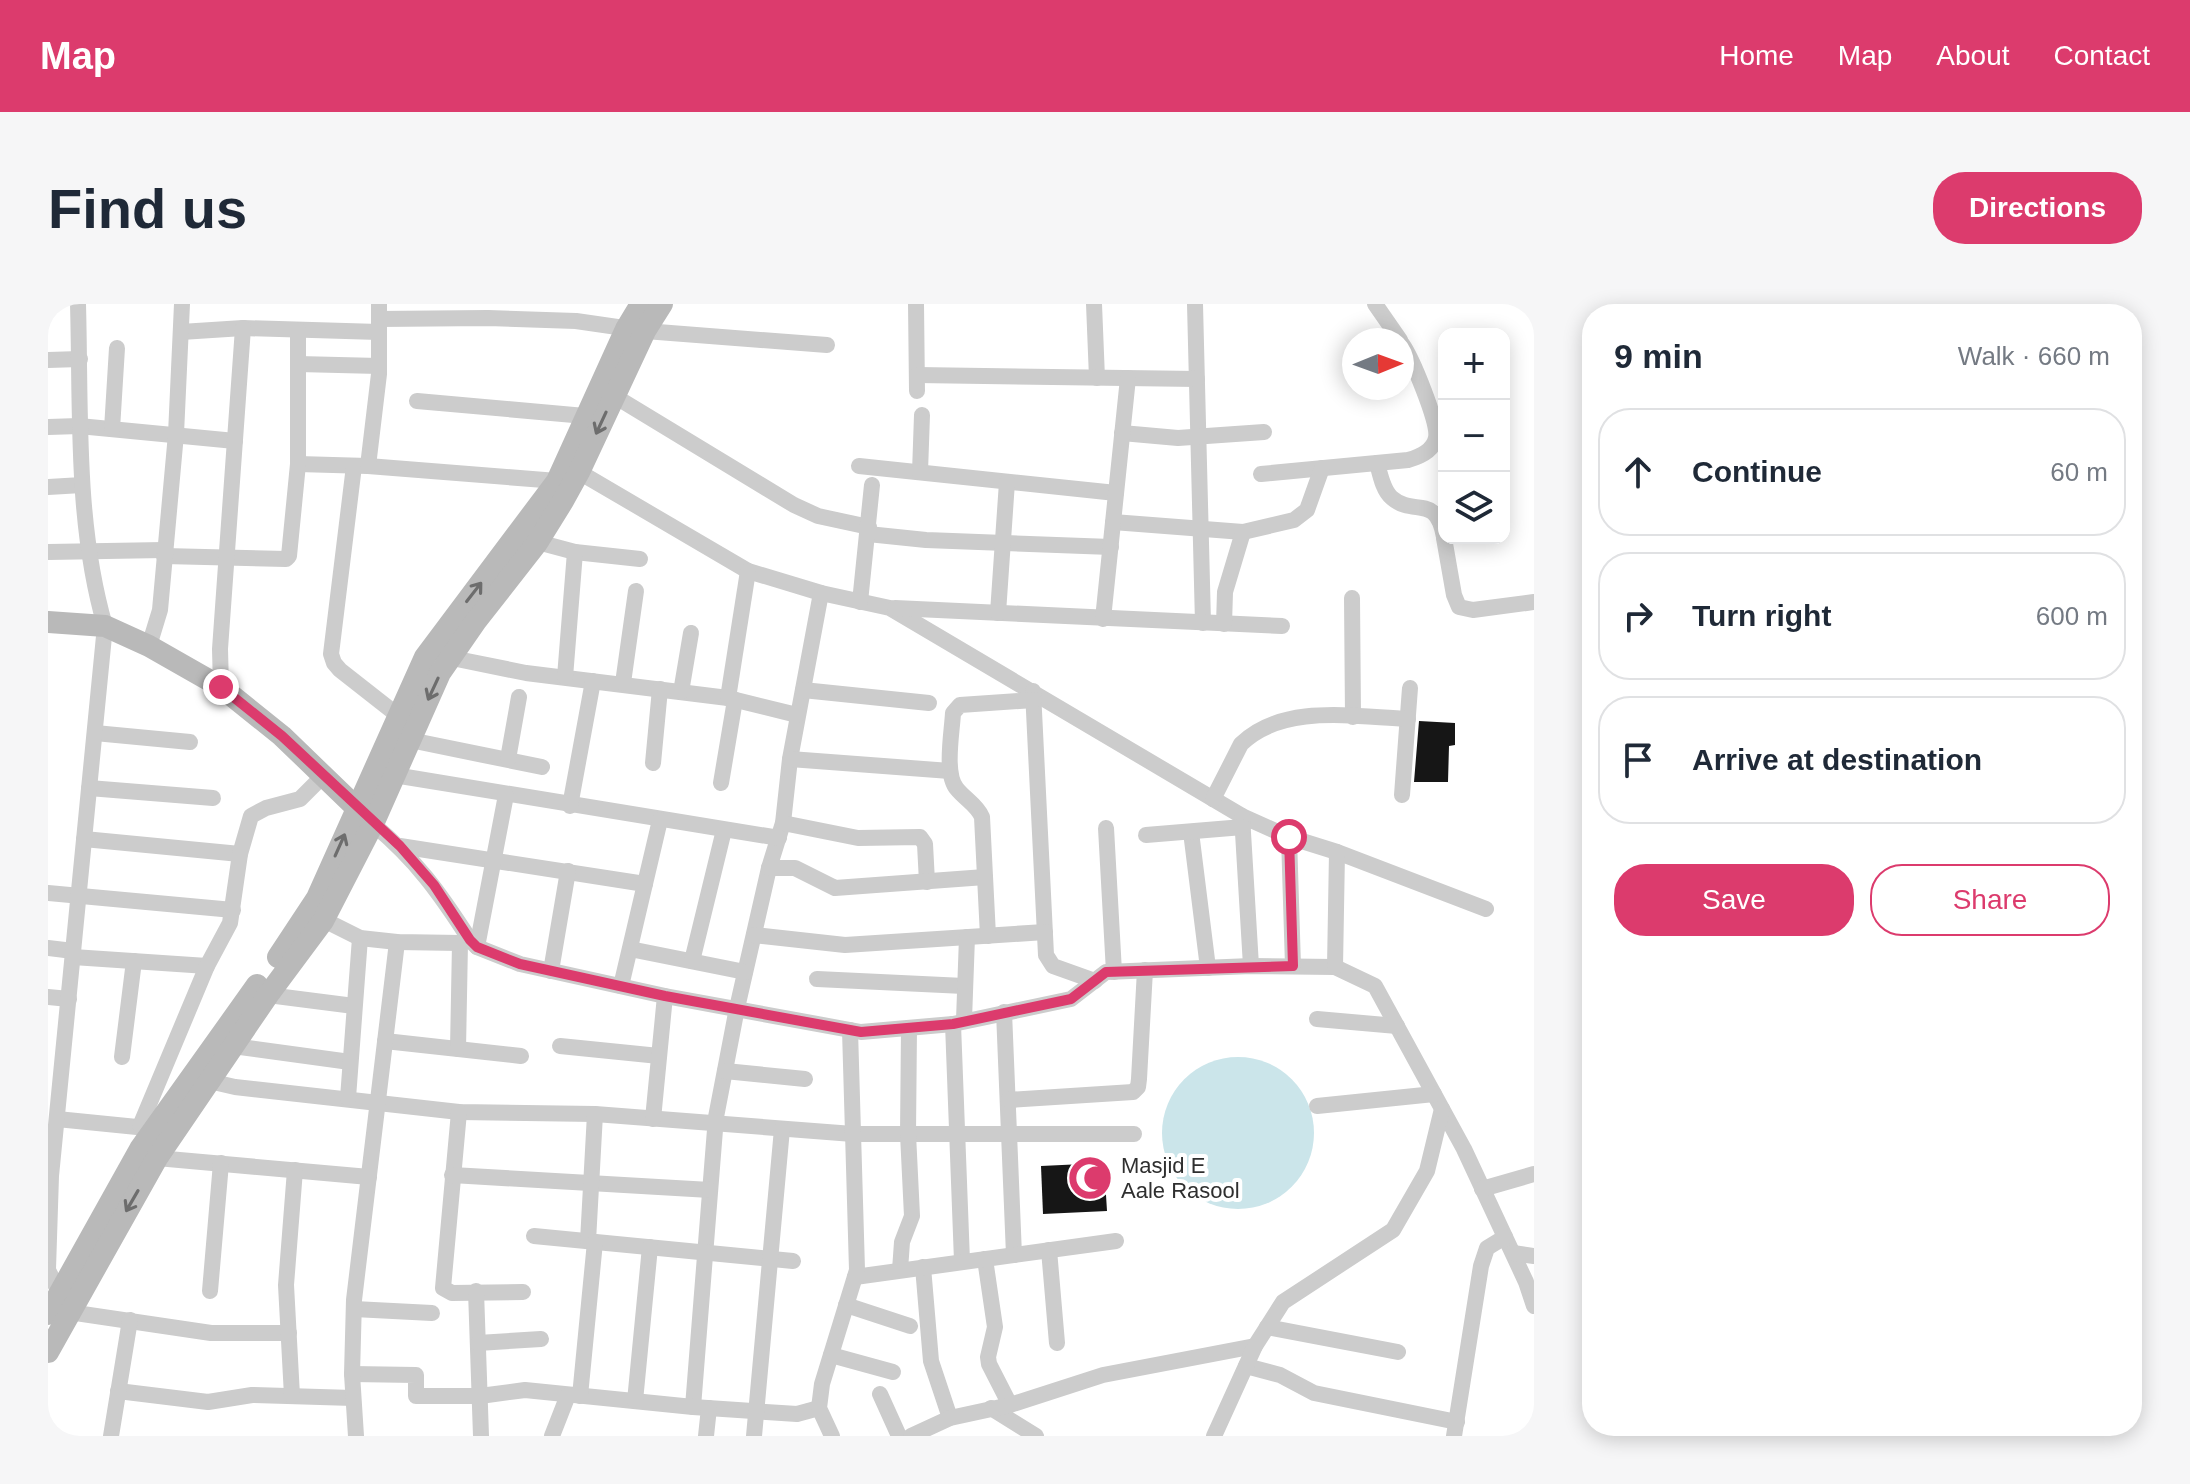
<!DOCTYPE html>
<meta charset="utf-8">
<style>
:root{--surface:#fff;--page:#f6f6f7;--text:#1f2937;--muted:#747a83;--line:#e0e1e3;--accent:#dc3b6d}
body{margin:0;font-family:Arial,sans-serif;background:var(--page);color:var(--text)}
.controls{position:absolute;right:24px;top:24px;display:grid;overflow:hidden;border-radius:16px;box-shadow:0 4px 20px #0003}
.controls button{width:72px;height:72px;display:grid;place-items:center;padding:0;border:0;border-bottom:2px solid var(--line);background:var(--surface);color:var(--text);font:40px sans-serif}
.compass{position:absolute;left:1294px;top:24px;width:72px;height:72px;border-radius:50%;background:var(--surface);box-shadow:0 4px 20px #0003;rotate:89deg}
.stop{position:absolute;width:24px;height:24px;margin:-18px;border:6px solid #dc3b6d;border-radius:50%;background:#fff}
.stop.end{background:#dc3b6d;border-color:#fff;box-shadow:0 2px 8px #0008}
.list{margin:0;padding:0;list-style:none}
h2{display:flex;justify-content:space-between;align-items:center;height:104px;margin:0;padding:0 32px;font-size:34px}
h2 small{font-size:26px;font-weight:400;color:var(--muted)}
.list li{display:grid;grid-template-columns:52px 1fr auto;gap:24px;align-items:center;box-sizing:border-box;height:128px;margin:0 16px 16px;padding:0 16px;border:2px solid var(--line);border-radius:32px}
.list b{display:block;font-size:30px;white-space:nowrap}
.list em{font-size:26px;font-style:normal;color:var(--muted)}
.actions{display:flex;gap:16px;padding:24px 32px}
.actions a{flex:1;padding:18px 0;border:2px solid var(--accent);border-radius:32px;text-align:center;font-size:28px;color:var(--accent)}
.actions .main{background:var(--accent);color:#fff}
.icon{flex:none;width:44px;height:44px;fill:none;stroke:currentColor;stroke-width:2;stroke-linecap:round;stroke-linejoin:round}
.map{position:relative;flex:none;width:1486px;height:1132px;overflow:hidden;border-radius:32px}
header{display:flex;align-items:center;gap:48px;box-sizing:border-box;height:112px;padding:0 40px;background:var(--accent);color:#fff}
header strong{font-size:38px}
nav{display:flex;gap:44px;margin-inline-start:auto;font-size:28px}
.intro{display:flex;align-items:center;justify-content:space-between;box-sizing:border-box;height:192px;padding:0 48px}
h1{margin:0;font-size:56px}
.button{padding:20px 36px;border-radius:32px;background:var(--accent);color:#fff;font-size:28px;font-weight:700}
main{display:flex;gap:48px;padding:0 48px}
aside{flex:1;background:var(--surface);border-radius:32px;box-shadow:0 4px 20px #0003}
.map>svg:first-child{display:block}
.water{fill:#cbe5ea}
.building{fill:#161616}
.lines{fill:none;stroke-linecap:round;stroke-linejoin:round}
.street{stroke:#ccc;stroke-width:16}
.secondary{stroke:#b9b9b9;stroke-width:22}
.oneway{stroke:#6d6d6d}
.route{stroke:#dc3b6d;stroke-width:10}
.labels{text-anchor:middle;stroke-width:8;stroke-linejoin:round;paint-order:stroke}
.poi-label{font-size:22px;fill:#2f2f2f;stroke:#fff;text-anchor:start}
</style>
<header>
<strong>Map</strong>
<nav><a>Home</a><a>Map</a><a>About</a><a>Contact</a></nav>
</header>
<div class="intro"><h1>Find us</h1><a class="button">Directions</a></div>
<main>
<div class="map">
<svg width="1486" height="1132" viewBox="0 0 1486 1132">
<rect width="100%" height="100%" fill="#fff"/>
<circle class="water" cx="1190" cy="829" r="76"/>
<g class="building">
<path d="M1371,417L1407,419V441L1401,442L1400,478H1366Z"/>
<path d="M1056,859L1059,907L995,910L993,862Z"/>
</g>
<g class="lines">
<g class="street">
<path d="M868,0L869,87"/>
<path d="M1046,0L1049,74"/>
<path d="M1147,0L1155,319"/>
<path d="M1327,0L1352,36"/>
<path d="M331,15L440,14L528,17L597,27L779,41"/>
<path d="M133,28L195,24L331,28"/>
<path d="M0,56L32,55"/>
<path d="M250,60L331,62"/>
<path d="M869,71L1149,75"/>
<path d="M558,87L746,201L770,212L821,223"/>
<path d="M369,97L537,112"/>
<path d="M0,123L31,122L187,137"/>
<path d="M64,125L69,44"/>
<path d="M1074,129L1130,134L1216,128"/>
<path d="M1329,159C1332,170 1335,187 1344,194C1366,213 1388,189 1396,233"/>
<path d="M250,160L320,162L509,177"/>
<path d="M306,162L283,350L286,359L292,366L357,417"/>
<path d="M320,162L331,70V0"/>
<path d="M811,162L1068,189"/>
<path d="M521,165L531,168L700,267L773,289L742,455L735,519L721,564L689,704L668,813L645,1103"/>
<path d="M872,168L874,111"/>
<path d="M1213,170L1360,156C1371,153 1385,147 1388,134C1391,119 1364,54 1354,40"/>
<path d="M0,183L34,181"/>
<path d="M1065,218L1195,228L1246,216L1259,206L1274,164"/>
<path d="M820,230L878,236L1063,243"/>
<path d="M1396,234L1406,291L1411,303L1425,306L1486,298"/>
<path d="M482,236L527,248L592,255"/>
<path d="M0,248L116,246"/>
<path d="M116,252L238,255L241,252L250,160V26"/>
<path d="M773,289L842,304L1194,512L1241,533L1289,548L1438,605"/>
<path d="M1304,294L1305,413"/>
<path d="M812,298L824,181"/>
<path d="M847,304L1234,322"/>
<path d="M950,309L959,178"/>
<path d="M1055,315L1080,74"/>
<path d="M1176,320L1177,288L1195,228"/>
<path d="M101,342L112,306L128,130L134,0"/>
<path d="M395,349L404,354L478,369L680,394L749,411"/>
<path d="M517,373L527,248"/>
<path d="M575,379L588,287"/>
<path d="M173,383L172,345L195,24"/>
<path d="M755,386L881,399"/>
<path d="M985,387L998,651L1005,662L1047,677"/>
<path d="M633,388L643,329"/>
<path d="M680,394L700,267"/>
<path d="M47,429L142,438"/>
<path d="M362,436L494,463"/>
<path d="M460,455L471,393"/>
<path d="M742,455L902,467"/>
<path d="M605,459L612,385"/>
<path d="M346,471L731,534"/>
<path d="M673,479L687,396"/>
<path d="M41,484L165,494"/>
<path d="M1354,491L1362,384"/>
<path d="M1165,495L1193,440C1235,399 1307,413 1360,415"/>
<path d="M522,502L545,377"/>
<path d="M1194,512L1203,662"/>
<path d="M735,519L810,534L872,533L877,540L879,578"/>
<path d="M325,520C369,557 391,588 422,636L429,643L472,660L617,692L813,728L905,720L1023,695L1058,668L1203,662L1287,663L1327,682L1416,845L1478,978L1486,1002"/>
<path d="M1058,524L1066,668"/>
<path d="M1143,528L1160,664"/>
<path d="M1098,531L1195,523"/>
<path d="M1241,533L1245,662"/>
<path d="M36,535L192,550"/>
<path d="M352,542L597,580"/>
<path d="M721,564H747L787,584L937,573"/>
<path d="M0,589L185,606"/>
<path d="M266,611L312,634L349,638L412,639L422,636"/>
<path d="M706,631L797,641L997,628"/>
<path d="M940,632L934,513C929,501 917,495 909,485C896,470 904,429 905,409L912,401L986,396"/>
<path d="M429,643L458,491"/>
<path d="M0,644L25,647"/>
<path d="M582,645L697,668"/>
<path d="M25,653L159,662"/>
<path d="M644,657L676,526"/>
<path d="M1287,663L1289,548"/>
<path d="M503,667L520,567"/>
<path d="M769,675L916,682"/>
<path d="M573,682L612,516"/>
<path d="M220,691L306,702"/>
<path d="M0,693L21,695"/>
<path d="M956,708L966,951"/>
<path d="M1269,715L1349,722"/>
<path d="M916,716L919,633"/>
<path d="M905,720L914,957"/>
<path d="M337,737L473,752"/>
<path d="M185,742L302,758"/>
<path d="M512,742L611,752"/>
<path d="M410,745L412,639"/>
<path d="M74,753L86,657"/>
<path d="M677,767L757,775"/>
<path d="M161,777L187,783L411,808L547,810L805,830H1086"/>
<path d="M300,794L312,634"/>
<path d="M960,796L1085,788L1090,783L1091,775L1097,666"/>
<path d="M1269,802L1386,790"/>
<path d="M411,808L395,984L404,989L475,988"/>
<path d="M9,815L99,824"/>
<path d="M605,815L617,692"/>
<path d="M92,822L159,662L182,619L192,550L203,512L218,504L252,495L275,472"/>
<path d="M109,854L321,873"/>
<path d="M404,871L662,886"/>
<path d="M1434,885L1486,870"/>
<path d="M486,932L745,957"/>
<path d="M540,937L547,810"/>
<path d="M1001,946L1009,1039"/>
<path d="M1465,949L1486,952"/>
<path d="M937,955L947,1023L940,1053L941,1060L962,1101"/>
<path d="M875,963L883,1057L902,1114"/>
<path d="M0,965L3,872L57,322C27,218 33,108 30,0"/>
<path d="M0,966L21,1008L163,1029H241"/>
<path d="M852,966L854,938L864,912L860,830L861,724"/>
<path d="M807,973L1068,937"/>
<path d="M162,987L173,859"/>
<path d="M428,987L433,1132"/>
<path d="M798,1001L862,1022"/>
<path d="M306,1005L384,1009"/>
<path d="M1219,1023L1350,1048"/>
<path d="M430,1039L493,1035"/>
<path d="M783,1051L845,1068"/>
<path d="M1198,1062L1232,1071L1266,1089L1409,1118"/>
<path d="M304,1070L368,1071V1092H432L477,1086L645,1103L749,1110L771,1104"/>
<path d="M70,1087L160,1098L204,1091L305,1094"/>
<path d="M832,1090L851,1132"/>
<path d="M244,1092L238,981L247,866"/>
<path d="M532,1092L547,938"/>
<path d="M587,1097L602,943"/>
<path d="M943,1104L988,1132"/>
<path d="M63,1132L82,1016"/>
<path d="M308,1132L304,1070L306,996L349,638"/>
<path d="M504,1132L520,1091"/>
<path d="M658,1132L661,1104"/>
<path d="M706,1132L734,825"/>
<path d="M784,1132L771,1104L774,1080L809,966L802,726"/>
<path d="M863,1132L902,1114L962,1101L1055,1071L1207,1042"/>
<path d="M1166,1132L1207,1042L1235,998L1345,926L1379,867L1394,805"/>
<path d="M1406,1132L1433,962L1439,944L1457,933"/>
</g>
<g class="secondary">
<path d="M0,318L57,322L101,342L173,383L234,432L318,513"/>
<path d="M230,653L269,594L377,353L509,177L578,25L593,0"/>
<path d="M0,1010L92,845L209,681"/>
<path d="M0,1048L109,854L220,691L275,617L325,520L392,369L428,317L489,239L515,197L531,168L597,27L614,0"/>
</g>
</g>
<defs><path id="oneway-shaft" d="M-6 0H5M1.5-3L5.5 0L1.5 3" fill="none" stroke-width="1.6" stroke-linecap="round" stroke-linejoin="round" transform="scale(2)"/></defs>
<g class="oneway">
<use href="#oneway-shaft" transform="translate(553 119) rotate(115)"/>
<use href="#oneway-shaft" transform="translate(426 288) rotate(-52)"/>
<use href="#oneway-shaft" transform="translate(385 385) rotate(115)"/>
<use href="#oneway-shaft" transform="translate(292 541) rotate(-66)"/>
<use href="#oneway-shaft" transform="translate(84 897) rotate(120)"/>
</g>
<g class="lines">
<path class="route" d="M173,383L234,432L352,542L386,581L422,636L429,643L472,660L617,692L813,728L905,720L1023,695L1058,668L1245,662L1241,533"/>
</g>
<defs>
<g id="mosque-disc" transform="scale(2.3)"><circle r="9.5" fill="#dc3b6d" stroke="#fff"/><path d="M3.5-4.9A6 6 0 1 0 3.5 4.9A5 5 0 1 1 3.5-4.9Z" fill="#fff"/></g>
</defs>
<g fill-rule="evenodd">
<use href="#mosque-disc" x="1042" y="874"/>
</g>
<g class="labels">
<g class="poi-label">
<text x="1073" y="869">Masjid E<tspan x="1073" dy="25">Aale Rasool</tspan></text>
</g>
</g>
</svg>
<div class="controls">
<button>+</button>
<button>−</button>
<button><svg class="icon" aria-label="layers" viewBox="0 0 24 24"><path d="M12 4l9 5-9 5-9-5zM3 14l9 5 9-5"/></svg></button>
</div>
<svg class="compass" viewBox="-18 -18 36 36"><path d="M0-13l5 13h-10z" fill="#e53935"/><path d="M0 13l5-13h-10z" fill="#747a83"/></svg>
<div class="stop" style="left:1241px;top:533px"></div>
<div class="stop end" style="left:173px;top:383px"></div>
</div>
<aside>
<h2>9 min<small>Walk · 660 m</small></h2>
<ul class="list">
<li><svg class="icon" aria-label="ahead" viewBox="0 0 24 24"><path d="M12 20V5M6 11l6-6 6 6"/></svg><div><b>Continue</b></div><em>60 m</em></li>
<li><svg class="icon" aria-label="right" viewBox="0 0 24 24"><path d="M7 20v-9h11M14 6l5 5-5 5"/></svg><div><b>Turn right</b></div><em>600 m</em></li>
<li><svg class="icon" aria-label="arrive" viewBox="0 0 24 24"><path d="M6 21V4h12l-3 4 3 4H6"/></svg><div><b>Arrive at destination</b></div></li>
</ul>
<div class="actions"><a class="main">Save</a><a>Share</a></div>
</aside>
</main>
